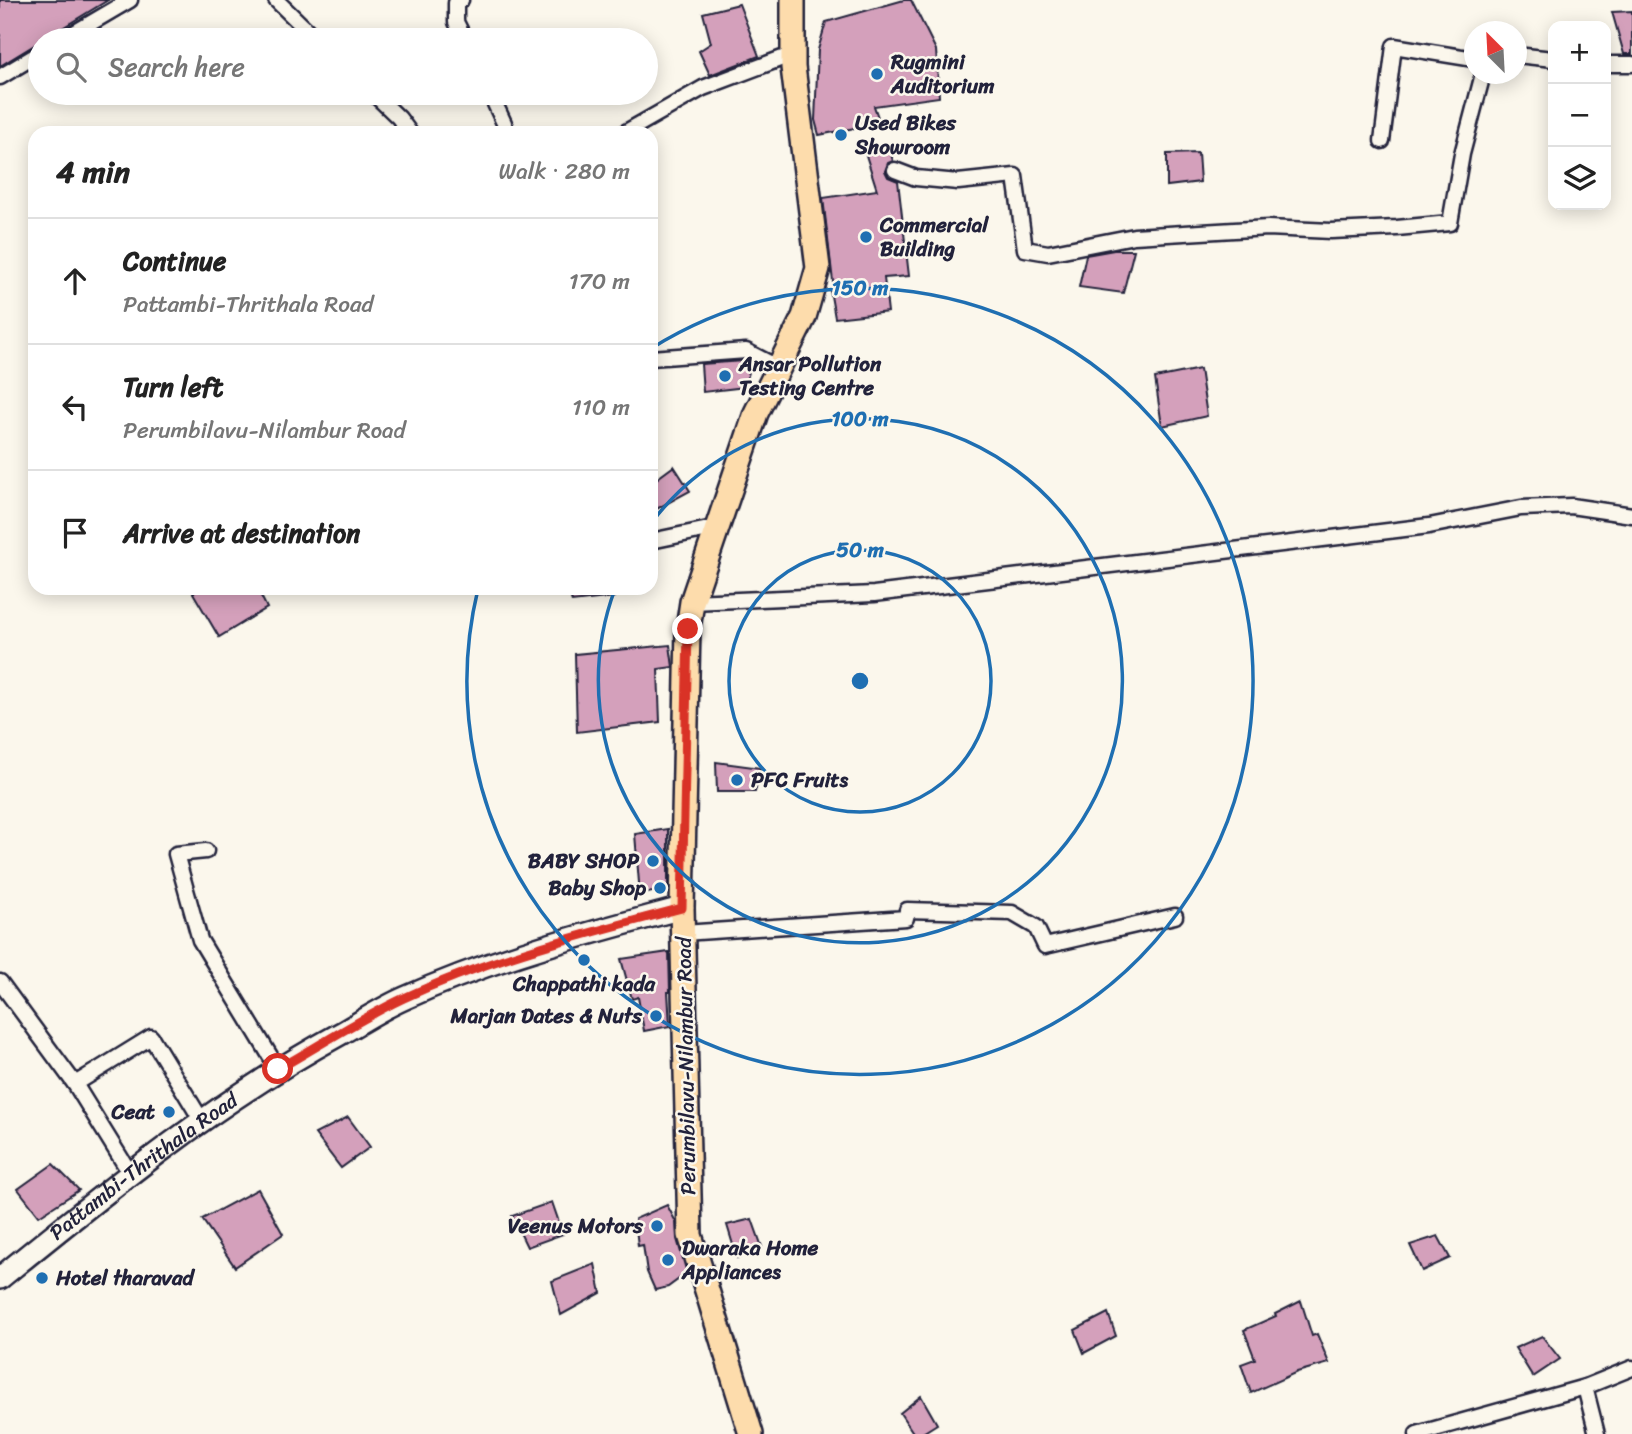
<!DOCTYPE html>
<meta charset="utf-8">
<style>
:root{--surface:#fff;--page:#f6f6f6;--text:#222;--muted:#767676;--line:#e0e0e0}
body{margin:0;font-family:Sriracha,sans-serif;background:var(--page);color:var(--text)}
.controls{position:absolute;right:21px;top:21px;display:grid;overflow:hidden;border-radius:14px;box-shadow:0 4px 18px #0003}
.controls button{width:63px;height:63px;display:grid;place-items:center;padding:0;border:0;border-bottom:2px solid var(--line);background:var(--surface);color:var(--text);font:35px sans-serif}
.compass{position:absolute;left:1464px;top:21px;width:63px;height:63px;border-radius:50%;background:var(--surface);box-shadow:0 4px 18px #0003;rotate:336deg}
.stop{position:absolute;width:21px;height:21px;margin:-16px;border:5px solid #d93025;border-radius:50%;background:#fff}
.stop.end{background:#d93025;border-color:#fff;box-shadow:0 2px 7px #0008}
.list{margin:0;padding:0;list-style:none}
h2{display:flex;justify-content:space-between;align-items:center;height:91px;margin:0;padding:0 28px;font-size:30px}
h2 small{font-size:23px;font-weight:400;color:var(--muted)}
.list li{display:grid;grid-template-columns:46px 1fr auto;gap:21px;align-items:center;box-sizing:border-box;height:126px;padding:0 28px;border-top:2px solid var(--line)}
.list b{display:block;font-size:26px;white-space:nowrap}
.list p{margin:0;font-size:23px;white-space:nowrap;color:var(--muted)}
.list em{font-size:23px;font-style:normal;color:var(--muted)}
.icon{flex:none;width:38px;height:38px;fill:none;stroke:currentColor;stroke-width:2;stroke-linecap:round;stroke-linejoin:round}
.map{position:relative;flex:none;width:1632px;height:1434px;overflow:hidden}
.search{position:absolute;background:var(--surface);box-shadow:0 4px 18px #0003;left:28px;top:28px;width:630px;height:77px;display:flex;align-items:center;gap:18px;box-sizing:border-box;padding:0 24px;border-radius:38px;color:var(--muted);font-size:26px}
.panel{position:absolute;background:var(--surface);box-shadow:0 4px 18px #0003;left:28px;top:126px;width:630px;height:469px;border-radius:21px}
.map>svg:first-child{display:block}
.building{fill:#d4a0bb;stroke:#22223b;stroke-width:2}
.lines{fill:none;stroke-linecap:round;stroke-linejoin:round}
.minor-casing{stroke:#22223b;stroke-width:19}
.secondary-casing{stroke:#22223b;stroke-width:26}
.primary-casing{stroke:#22223b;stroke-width:28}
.minor{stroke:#fbf7ec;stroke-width:14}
.secondary{stroke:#fbf7ec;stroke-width:21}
.primary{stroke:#fddcac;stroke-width:23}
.route{stroke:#d93025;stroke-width:9}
.ring{fill:none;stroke:#1f6fb2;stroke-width:3.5}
.poi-dot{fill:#1f6fb2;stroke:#fbf7ec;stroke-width:2.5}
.labels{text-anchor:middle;stroke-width:5;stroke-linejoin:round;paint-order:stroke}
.poi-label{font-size:21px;font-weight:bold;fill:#22223b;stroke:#fbf7ec;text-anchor:start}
.street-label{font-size:21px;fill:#22223b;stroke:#fbf7ec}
.centre{fill:#1f6fb2;stroke:#fbf7ec;stroke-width:3.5}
.ring-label{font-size:21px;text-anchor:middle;font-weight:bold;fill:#1f6fb2;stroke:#fbf7ec;stroke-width:5;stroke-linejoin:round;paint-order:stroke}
</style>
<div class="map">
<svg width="1632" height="1434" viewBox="0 0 1632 1434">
<rect width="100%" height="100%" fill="#fbf7ec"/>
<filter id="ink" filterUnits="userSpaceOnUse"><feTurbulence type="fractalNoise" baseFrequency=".0143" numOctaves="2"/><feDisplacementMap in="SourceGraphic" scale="14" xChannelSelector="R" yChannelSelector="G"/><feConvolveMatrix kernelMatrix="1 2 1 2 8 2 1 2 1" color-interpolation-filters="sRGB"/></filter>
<g filter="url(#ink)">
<g class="building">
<path d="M0,0H108L0,66Z"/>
<path d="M904,0H911L936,50L939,97L874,106L880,123L819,135L815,120L818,50L826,22Z"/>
<path d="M739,4L759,56L710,75L699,51L711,43L703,13Z"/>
<path d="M1632,11V54H1624L1612,12Z"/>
<path d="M889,148L893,161L888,163L885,171L888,177L898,181L909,276L884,278L888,312L835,318L830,290H834L823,198L877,190L865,152Z"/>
<path d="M1198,153L1200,182L1167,186V154Z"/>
<path d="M1114,250H1134L1123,293L1079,287L1086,255Z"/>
<path d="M744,361L751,364L745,387L703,392L701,364Z"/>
<path d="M1200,369L1207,416L1162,426L1155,378Z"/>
<path d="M674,466L690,491L651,512V483Z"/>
<path d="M202,588H257L267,608L219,637L193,593Z"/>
<path d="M568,588H613L614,597L572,602Z"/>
<path d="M670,645L673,667L658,669L660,722L577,732L575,654Z"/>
<path d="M716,762L761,768L755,792H717Z"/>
<path d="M668,829V888L640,895L635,834Z"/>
<path d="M669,952L670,992H668L670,1026L644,1031L638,997L632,999L621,959Z"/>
<path d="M348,1117L370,1147L341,1168L315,1134Z"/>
<path d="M53,1164L79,1190L39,1216L18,1189Z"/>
<path d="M258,1189L283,1234L235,1267L202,1219Z"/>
<path d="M552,1202L563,1234L527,1247L512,1216Z"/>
<path d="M667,1205L676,1222L677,1239L687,1273L668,1287L655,1290L647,1272L643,1245L638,1246L635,1219Z"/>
<path d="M752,1219L762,1247L737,1258L727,1225Z"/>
<path d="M1438,1236L1450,1258L1422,1271L1410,1245Z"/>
<path d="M595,1264L601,1293L561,1315L552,1281Z"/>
<path d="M1301,1301L1312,1336L1317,1334L1329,1363L1297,1372L1251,1393L1241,1364L1255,1359L1244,1330L1276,1316L1275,1314Z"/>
<path d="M1108,1313L1116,1336L1084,1353L1075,1330Z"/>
<path d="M1542,1336L1560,1359L1533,1377L1515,1348Z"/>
<path d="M921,1396L937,1424L921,1434H914L900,1413Z"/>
</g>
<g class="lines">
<g class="minor-casing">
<g id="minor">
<path d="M276,0L317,40"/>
<path d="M461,0L456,3V22L465,40"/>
<path d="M62,40L130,0"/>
<path d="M1516,55L1553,59"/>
<path d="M1606,64H1632"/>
<path d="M0,77L40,53"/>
<path d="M373,93L399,118L410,133"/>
<path d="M490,93L504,123L505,133"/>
<path d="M624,133L703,88L793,54"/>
<path d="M1382,141L1394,46L1474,59"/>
<path d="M895,170L916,178L958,182L1015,176L1025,249L1048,253L1134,236L1268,228L1331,231L1397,228L1450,223L1462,154L1483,74"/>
<path d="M651,358L746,351L779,368"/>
<path d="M651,541L718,527"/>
<path d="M692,602L874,594L1429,526L1521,508L1571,506L1632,515"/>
<path d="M206,851L176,854L200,940L278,1069"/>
<path d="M683,933L906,918L907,910L1012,913L1036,927L1045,946L1175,916"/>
<path d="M0,982L75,1084L130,1173"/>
<path d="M75,1084L151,1037L202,1121"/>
<path d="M1417,1434L1585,1387"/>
<path d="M1597,1434L1585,1387L1632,1368"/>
</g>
</g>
<g class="secondary-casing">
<g id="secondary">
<path id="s1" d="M0,1278C108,1190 217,1101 340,1034C361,1022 382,1008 405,998C494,958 588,933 682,908"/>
</g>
</g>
<g class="primary-casing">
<path id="primary" d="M751,1434L690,1235L682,908L688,629L692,602L756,413L804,317L818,268L793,67V0"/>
</g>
<use href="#minor" class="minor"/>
<use href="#secondary" class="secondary"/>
<use href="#primary" class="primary"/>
</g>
</g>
<g class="lines" filter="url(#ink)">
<path class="route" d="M278,1069C319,1046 361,1018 404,998C492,957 588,933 682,908L688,629"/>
</g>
<g class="ring">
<circle cx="860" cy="681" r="131"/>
<path d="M652 522A262 262 0 1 1 615 589"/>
<path d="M652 348A393 393 0 1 1 478 589"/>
</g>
<g class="poi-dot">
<circle cx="877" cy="74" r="7"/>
<circle cx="841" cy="135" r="7"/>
<circle cx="866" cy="237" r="7"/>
<circle cx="725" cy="376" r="7"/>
<circle cx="737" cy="780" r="7"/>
<circle cx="653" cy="861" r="7"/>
<circle cx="660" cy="888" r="7"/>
<circle cx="584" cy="960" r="7"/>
<circle cx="656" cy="1016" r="7"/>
<circle cx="169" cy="1112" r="7"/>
<circle cx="657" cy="1226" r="7"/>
<circle cx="668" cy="1260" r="7"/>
<circle cx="42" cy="1278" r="7"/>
</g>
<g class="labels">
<g class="poi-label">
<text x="891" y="69">Rugmini<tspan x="891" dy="24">Auditorium</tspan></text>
<text x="855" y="130">Used Bikes<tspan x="855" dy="24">Showroom</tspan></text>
<text x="880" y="232">Commercial<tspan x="880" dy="24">Building</tspan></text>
<text x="739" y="371">Ansar Pollution<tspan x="739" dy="24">Testing Centre</tspan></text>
<text x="751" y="787">PFC Fruits</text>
<text x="639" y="868" text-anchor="end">BABY SHOP</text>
<text x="646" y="895" text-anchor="end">Baby Shop</text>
<text x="584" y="991" text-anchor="middle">Chappathi kada</text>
<text x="642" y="1023" text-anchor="end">Marjan Dates &amp; Nuts</text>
<text x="155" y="1119" text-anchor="end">Ceat</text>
<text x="643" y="1233" text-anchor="end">Veenus Motors</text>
<text x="682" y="1255">Dwaraka Home<tspan x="682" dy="24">Appliances</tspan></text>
<text x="56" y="1285">Hotel tharavad</text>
</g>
<g class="street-label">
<text transform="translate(686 1066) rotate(-91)" y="7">Perumbilavu-Nilambur Road</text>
<text dy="7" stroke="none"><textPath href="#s1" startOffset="182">Pattambi-Thrithala Road</textPath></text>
</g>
</g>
<circle cx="860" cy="681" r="10" class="centre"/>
<g class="ring-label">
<text x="860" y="295">150 m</text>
<text x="860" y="426">100 m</text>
<text x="860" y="557">50 m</text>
</g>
</svg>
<div class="controls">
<button>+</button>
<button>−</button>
<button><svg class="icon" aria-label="layers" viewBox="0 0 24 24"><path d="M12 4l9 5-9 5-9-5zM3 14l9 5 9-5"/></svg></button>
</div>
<svg class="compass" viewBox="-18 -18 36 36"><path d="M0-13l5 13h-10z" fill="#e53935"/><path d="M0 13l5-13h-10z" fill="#767676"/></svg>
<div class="stop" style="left:278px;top:1069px"></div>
<div class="stop end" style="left:688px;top:629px"></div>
<div class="search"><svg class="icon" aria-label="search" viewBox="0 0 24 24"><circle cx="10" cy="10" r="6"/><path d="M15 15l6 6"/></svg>Search here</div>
<section class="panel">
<h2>4 min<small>Walk · 280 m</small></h2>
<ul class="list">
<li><svg class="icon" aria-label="ahead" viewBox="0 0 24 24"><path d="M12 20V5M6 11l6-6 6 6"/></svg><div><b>Continue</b><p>Pattambi-Thrithala Road</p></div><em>170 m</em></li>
<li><svg class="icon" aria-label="left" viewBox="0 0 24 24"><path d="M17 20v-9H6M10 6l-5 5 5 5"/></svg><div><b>Turn left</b><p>Perumbilavu-Nilambur Road</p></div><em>110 m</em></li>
<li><svg class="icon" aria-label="arrive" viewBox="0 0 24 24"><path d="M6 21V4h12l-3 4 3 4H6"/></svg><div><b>Arrive at destination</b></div></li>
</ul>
</section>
</div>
